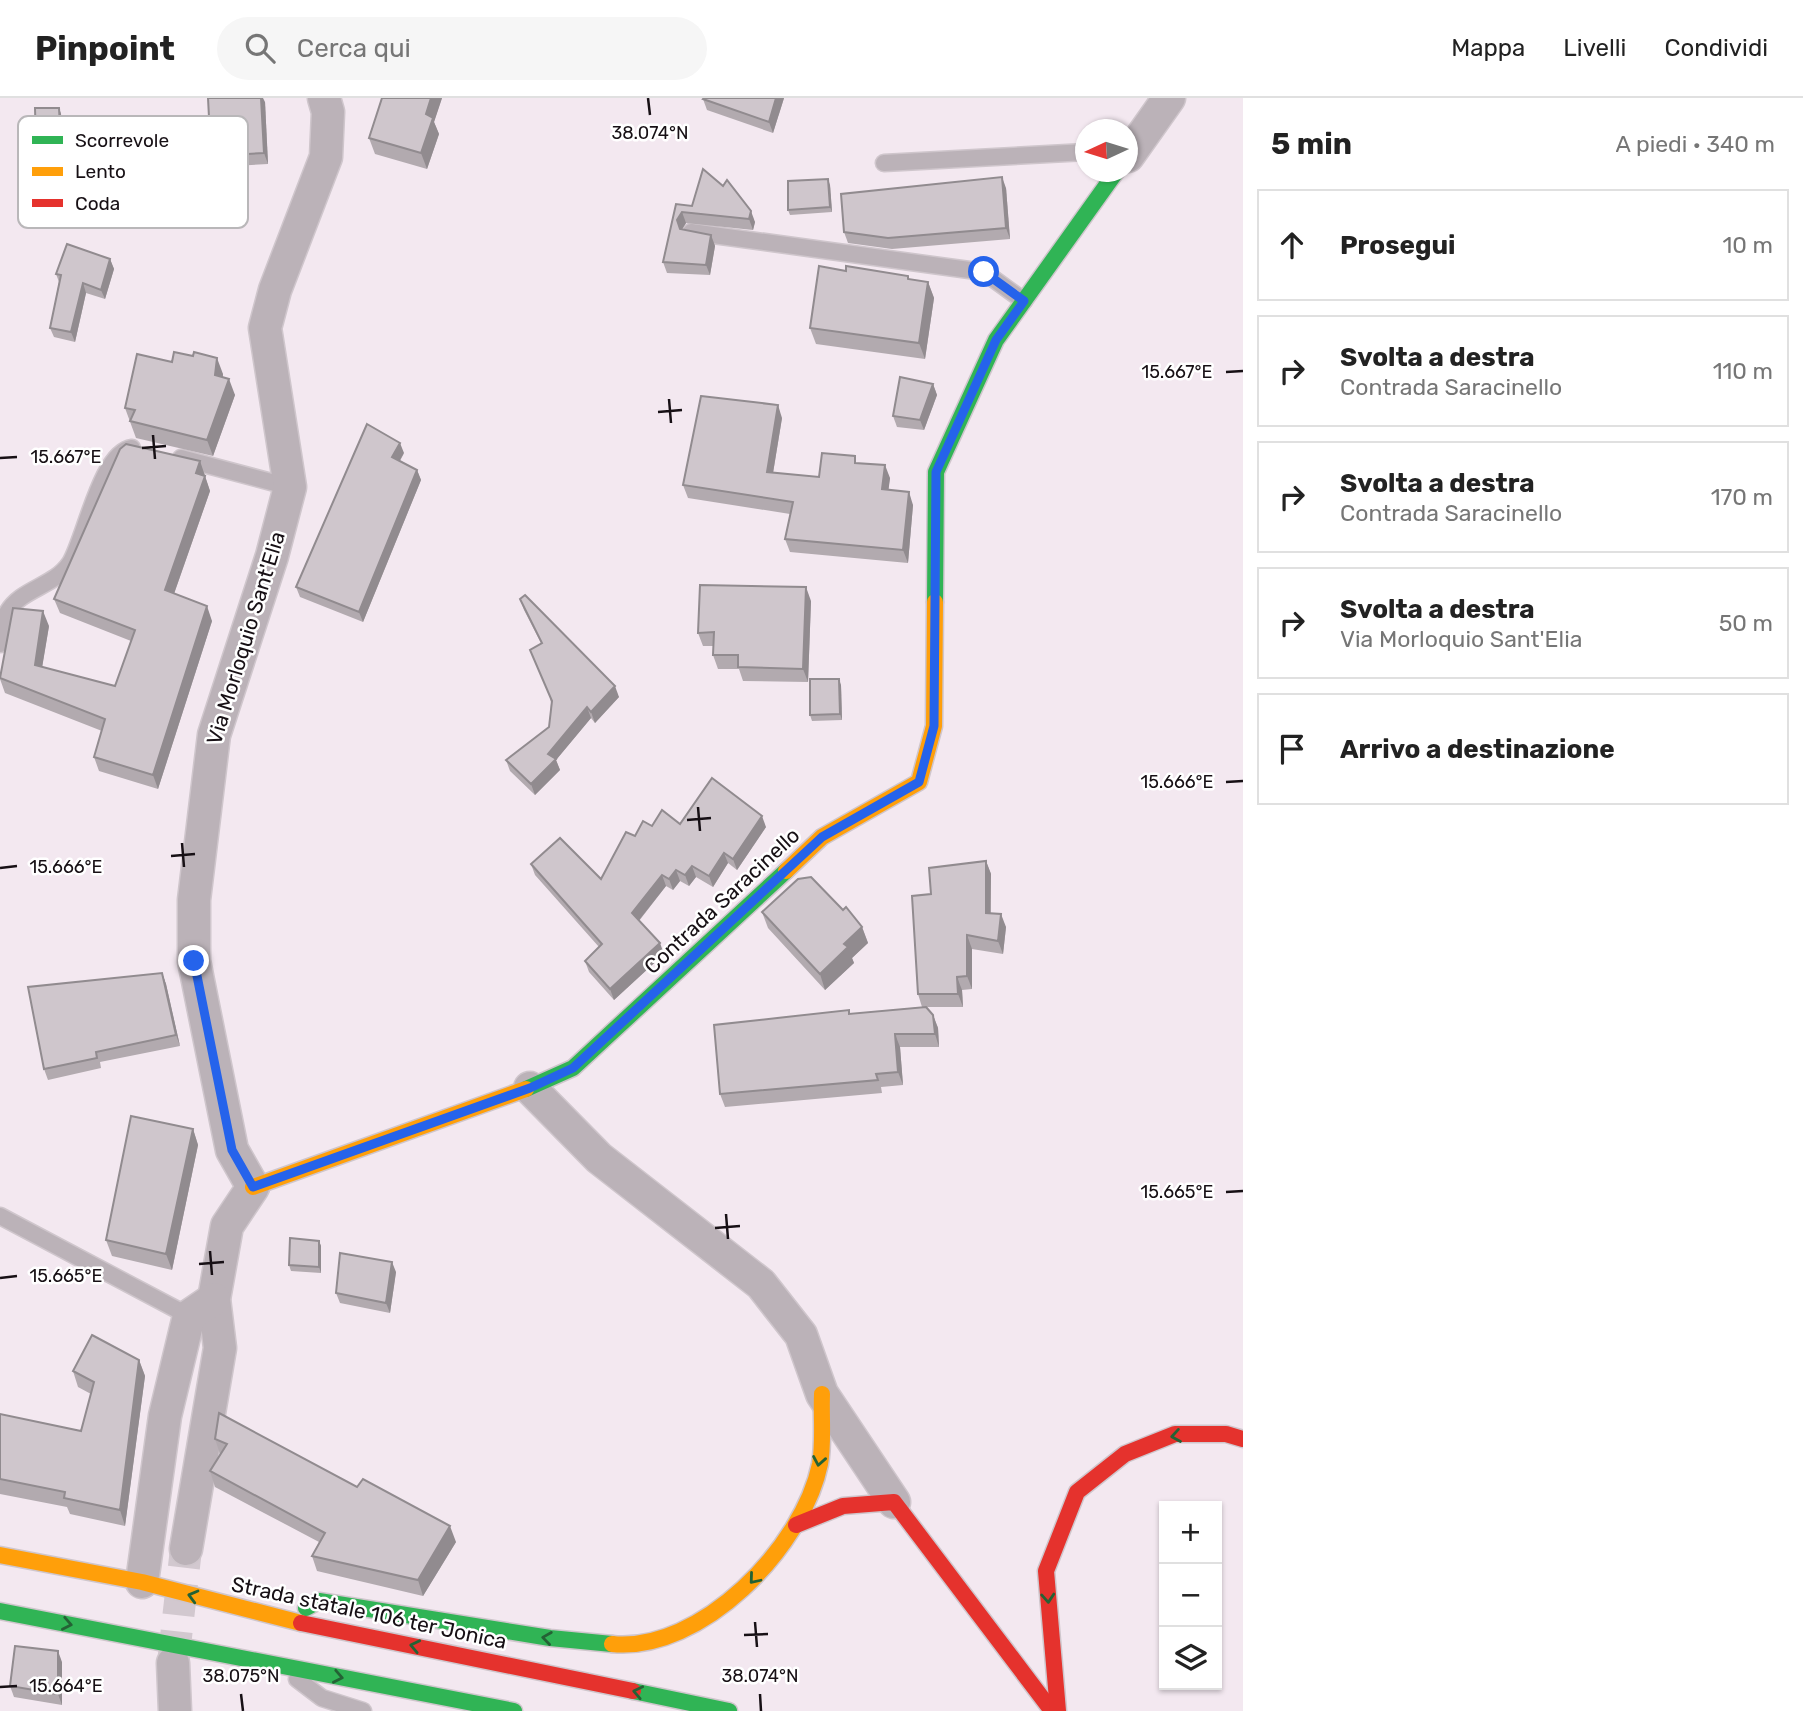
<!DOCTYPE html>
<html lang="it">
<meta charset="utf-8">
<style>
:root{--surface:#fff;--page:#f6f6f6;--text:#222;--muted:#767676;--line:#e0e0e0}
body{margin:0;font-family:Rubik,sans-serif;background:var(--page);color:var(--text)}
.controls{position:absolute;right:21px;bottom:21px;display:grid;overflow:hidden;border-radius:0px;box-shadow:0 2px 5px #0004}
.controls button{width:63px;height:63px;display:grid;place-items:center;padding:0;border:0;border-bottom:2px solid var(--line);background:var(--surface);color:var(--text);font:35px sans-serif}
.compass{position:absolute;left:1075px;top:21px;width:63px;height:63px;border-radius:50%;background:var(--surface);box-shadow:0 2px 5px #0004;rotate:266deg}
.stop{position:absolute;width:21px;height:21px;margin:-16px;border:5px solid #2563eb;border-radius:50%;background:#fff}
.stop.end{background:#2563eb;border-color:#fff;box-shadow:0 2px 7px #0008}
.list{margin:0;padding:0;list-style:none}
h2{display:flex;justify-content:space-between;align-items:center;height:91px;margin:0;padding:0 28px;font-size:30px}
h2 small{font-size:23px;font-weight:400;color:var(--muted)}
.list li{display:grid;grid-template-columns:46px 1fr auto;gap:21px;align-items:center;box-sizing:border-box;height:112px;margin:0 14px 14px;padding:0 14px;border:2px solid var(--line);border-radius:0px}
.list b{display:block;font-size:26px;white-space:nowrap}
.list p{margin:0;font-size:23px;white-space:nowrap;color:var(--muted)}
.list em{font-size:23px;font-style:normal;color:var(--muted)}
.icon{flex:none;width:38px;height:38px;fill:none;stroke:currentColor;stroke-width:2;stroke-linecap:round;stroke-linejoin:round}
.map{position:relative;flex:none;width:1243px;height:1613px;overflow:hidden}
header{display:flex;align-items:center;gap:42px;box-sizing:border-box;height:98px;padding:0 35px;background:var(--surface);border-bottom:2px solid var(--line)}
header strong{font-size:33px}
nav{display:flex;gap:38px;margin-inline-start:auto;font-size:24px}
.search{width:490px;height:63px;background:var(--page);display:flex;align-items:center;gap:18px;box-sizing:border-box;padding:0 24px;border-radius:38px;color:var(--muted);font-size:26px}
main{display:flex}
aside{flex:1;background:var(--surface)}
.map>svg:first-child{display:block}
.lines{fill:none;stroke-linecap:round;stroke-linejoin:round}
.street-tunnel{stroke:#d2c8cf;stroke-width:32;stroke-dasharray:32 16;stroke-linecap:butt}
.lane-casing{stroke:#cfc6cc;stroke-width:19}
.street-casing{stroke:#cfc6cc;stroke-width:35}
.fast-casing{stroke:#cfc6cc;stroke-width:19}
.slow-casing{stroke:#cfc6cc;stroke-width:19}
.jam-casing{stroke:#cfc6cc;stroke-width:19}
.lane{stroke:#bbb2b8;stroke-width:16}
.street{stroke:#bbb2b8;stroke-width:32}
.fast{stroke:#30b455;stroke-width:16}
.slow{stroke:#ff9f0a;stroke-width:16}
.jam{stroke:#e5322d;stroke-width:16}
.wall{fill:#b2aaaf}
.shaded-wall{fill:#918b8f}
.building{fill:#cfc6cc;stroke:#918b8f;stroke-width:2}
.oneway{stroke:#246235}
.route{stroke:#2563eb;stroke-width:9}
.ticks{fill:none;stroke:#171015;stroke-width:2.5}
.labels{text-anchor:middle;stroke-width:5;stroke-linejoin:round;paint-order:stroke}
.street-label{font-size:21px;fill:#171015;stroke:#fff}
.key{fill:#fff;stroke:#b9b7b9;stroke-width:2}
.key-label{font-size:19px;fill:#171015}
.ticks-label{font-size:18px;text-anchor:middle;fill:#171015;stroke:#fff;stroke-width:5;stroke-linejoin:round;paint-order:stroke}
</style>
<header>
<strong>Pinpoint</strong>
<div class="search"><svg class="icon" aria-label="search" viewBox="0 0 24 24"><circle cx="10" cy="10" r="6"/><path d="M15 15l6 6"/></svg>Cerca qui</div>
<nav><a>Mappa</a><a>Livelli</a><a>Condividi</a></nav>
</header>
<main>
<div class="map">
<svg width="1243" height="1613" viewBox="0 0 1243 1613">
<rect width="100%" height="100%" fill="#f3e8f0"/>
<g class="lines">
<path class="street-tunnel" d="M173,1565L186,1451"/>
<g class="lane-casing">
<g id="lane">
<path d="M884,65L1086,54"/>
<path d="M691,134L984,174L1024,203"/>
<path d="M181,360L290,389"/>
<path d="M0,546C2,536 2,523 7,515C21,490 54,489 70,465C85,441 101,354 132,350"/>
<path d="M0,1118L189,1218"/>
<path d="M297,1581L322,1600L363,1613"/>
</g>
</g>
<g class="street-casing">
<g id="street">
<path d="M1128,58L1169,0"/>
<path d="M530,990L599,1060L761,1186L801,1237L822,1296L894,1404"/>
<path d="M186,1451L220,1250L214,1201L227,1128L253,1089L232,1052L194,863V802L214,637L272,458L290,389L265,230L275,192L326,59L328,14L324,0"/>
<path d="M142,1484L165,1318L189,1218L214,1201"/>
<path d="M173,1565L175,1613"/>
</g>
</g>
<g class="fast-casing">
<g id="fast">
<path d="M935,504L936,374L996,242L1116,74"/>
<path d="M526,991L573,970L786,773"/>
<path d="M306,1510L319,1503L550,1540L612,1546"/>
<path d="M0,1513L514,1613"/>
<path d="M633,1593L729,1613"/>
</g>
</g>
<g class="slow-casing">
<g id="slow">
<path d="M786,773L822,739L919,684L934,628L935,504"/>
<path d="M253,1089L526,991"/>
<path d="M0,1457L142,1484L301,1525"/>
<path d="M612,1546C701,1555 803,1449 820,1366C824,1344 821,1318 822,1296"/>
</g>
</g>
<g class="jam-casing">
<g id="jam">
<path d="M796,1427L843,1408L894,1404L1052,1613"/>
<path d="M301,1525L633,1593"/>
<path d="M1058,1613L1046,1473L1077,1394L1125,1356L1175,1336H1226L1243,1341"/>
</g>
</g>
<use href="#lane" class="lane"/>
<use href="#street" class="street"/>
<use href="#fast" class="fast"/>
<use href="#slow" class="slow"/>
<use href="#jam" class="jam"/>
</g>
<g class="wall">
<path d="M382,0H442L434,24L439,36L427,71L375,56L369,40Z"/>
<path d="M784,0L773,35L707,12L703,1Z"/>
<path d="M265,4L268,66L215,69L211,58Z"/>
<path d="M59,10L61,16L63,52L38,53L36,47Z"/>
<path d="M703,71L755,124L753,132L686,125L682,131L711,137L715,148L710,177L667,175L663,164L676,106L692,108Z"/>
<path d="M830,87L832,114L790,117L788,112Z"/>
<path d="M1006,90L1010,141L892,151L848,145L844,134Z"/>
<path d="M110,161L114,171L105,201L86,195L75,244L54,239L50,230L59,184L56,176Z"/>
<path d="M846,173L908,178L910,182L928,184L934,200L925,261L816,246L810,230Z"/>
<path d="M193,258L223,276V279L235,297L213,358L136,340L125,310L172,264Z"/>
<path d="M933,286L937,297L924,332L897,329L893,318Z"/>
<path d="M782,320L773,375L819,379L858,365L890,380L888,392L913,407L908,465L790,454L785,441L790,416L688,400L683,387Z"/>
<path d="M404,355L400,363L417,372L421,382L363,524L300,499L296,489Z"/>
<path d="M200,363L210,393L174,496L212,523L158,691L99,673L94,659L102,633L5,595L0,581L49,528L42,569L115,588L131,543L60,515L54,501Z"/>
<path d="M520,501L619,599L595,625L591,620L556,662L560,672L535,697L510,673L506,662L549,629L551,605L541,545L524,512Z"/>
<path d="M811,503L808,584L743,583L739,571H718L713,557V548H703L698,535Z"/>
<path d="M841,587L842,622L812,623L810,617Z"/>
<path d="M680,726L766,729L737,772L728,765L713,789L696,779L689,788L680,783L673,792L666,788L639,823L664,856L614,902L589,874L585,863L599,849L535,777L531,766L601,781L635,738L652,728Z"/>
<path d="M986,763L991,776V815L1006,829L1003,856L972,851V891L962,892L963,909H927L933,917L938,930L939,949H900L903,987L881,989L882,995L725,1009L720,996L849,912L850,916L922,909L918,896L931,796Z"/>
<path d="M843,812L862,829L868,845L852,860L854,865L825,892L768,830L762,814Z"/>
<path d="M162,875L166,886L180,948L100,964L101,970L48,982L44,971Z"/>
<path d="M193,1031L198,1047L172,1172L112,1158L106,1142Z"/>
<path d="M319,1143L321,1148V1175L291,1173L289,1167Z"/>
<path d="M396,1174L390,1215L340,1205L336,1195Z"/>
<path d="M139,1262L145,1278L125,1428L70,1416L67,1409L0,1396V1316L81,1333L91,1296L78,1289L73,1273Z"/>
<path d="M215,1341L456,1444L423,1498L317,1473L312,1458L319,1444L215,1389L210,1373L220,1356Z"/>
<path d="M62,1564V1607L14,1599L10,1588Z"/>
</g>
<g class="shaded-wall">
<path d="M261,0H263L265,4L268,66L264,55Z"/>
<path d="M431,0H442L434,24L439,36L427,71L421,55L426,16Z"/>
<path d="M776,0H784L773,35L769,24Z"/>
<path d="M59,10L61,16L63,52L61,47Z"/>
<path d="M1002,79L1006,90L1010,141L1006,130Z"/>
<path d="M828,81L830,87L832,114L830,109Z"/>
<path d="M751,113L755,124L753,132L749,121Z"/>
<path d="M682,114L686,125L681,133L677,122Z"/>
<path d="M711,137L715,148L710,177L706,167Z"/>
<path d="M110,161L114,171L105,201L101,192Z"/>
<path d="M928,184L934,200L925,261L919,245Z"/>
<path d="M83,185L86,195L75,244L71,234Z"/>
<path d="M217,260L223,276L221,293L215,277Z"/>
<path d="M229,281L235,297L213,358L207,342Z"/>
<path d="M933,286L937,297L924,332L920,322Z"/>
<path d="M778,307L782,320L771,387L767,374Z"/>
<path d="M400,345L404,355L396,369L392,359Z"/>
<path d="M200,363L210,393L170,507L165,492L196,375Z"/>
<path d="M885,367L890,380L887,404L882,391Z"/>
<path d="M417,372L421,382L363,524L359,514Z"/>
<path d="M909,394L913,407L908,465L903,452Z"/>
<path d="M806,489L811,503L808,584L803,571Z"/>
<path d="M207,508L212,523L158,691L153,677Z"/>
<path d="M43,513L49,528L40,582L35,567Z"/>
<path d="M839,581L841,587L842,622L840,616Z"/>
<path d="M615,588L619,599L595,625L591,614Z"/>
<path d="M587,609L591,620L556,662L560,672L535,697L531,686L548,656Z"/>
<path d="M762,718L766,729L737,772L733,761Z"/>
<path d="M724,755L728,765L713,789L709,778Z"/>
<path d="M986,763L991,776L990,828L986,815Z"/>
<path d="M692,768L696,779L689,788L685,777Z"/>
<path d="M676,772L680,783L673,792L669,781Z"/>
<path d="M662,777L666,788L636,826L632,815Z"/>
<path d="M1001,816L1006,829L1003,856L998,843Z"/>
<path d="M862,829L868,845L852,860L854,865L825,892L820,876L844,846Z"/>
<path d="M967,837L972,851V891L967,878Z"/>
<path d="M660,845L664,856L614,902L610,891Z"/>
<path d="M162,875L166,886L180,948L176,937Z"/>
<path d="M957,879L962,892L963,909L958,896Z"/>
<path d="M933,917L938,930L939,949L935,936Z"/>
<path d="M895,936L900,949L903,987L898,974Z"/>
<path d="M193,1031L198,1047L172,1172L166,1156Z"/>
<path d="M319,1143L321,1148V1175L319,1169Z"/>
<path d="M392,1164L396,1174L390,1215L386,1205Z"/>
<path d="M139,1262L145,1278L125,1428L120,1412Z"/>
<path d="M450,1428L456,1444L423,1498L418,1482Z"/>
<path d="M58,1553L62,1564V1607L58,1596Z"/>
</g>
<g class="building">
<path d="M208,0H261L264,55L211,58Z"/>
<path d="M382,0H431L426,16L433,20L421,55L369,40Z"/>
<path d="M704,0H776L769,24L703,1Z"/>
<path d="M35,10H59L61,47H36Z"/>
<path d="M703,71L723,88L727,82L751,113L749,121L682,114L677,122L680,131L711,137L706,167L663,164L676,106L692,108Z"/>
<path d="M1002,79L1006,130L888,140L844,134L841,96Z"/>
<path d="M828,81L830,109L788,112V83Z"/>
<path d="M67,146L110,161L101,192L83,185L71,234L50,230L61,177L56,176Z"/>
<path d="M819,168L846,173V168L908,178V181L928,184L919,245L810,230Z"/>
<path d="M174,254L193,258L194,254L217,260L215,277L229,281L207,342L130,323L135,312L125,310L137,256L172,264Z"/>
<path d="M900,279L933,286L920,322L893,318Z"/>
<path d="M701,298L778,307L767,374L819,379L822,355L855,358V365L885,367L882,391L909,394L903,452L785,441L793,404L683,387Z"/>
<path d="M367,326L400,345L392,359L417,372L359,514L296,489Z"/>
<path d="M126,346L200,363L196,375L205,378L165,492L207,508L153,677L94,659L105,621L0,580L13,510L43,513L35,567L115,588L135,532L54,501L120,351Z"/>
<path d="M700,487L806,489L803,571L738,569V557H713L714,534L698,535Z"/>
<path d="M525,497L615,588L591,614L587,609L548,656L556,661L531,686L506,662L549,629L552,603L530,552L542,545L520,501Z"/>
<path d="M810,581H839L840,616L810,617Z"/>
<path d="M712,680L762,718L733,761L724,755L709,778L692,768L685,777L676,772L669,781L662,777L632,815L660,845L610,891L585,863L602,846L531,766L560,740L601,781L626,734L635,738L643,723L652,728L662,712L680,726Z"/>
<path d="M986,763V815L1001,816L998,843L967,837V878L957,879L958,896H918L912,798L931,796L929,770Z"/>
<path d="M811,779L843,812L846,809L862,829L844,846L848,849L820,876L762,814L798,781Z"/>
<path d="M162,875L176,937L96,954L97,960L44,971L28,889Z"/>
<path d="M926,909L933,917L935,936H895L898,974L876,976L878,982L720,996L714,927L849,912V916Z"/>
<path d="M131,1018L193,1031L166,1156L106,1142Z"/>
<path d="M290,1140L319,1143V1169L289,1167Z"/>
<path d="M340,1155L392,1164L386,1205L336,1195Z"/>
<path d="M92,1237L139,1262L120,1412L64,1400L65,1394L0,1381V1316L81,1333L94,1284L73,1273Z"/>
<path d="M219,1315L357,1389L363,1381L450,1428L418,1482L312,1458L325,1435L210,1373L227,1346L215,1341Z"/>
<path d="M15,1548L58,1553V1596L10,1588Z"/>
</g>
<defs><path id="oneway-chevron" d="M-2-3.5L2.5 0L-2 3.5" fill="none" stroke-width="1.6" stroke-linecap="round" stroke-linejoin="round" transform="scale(1.75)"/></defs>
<g class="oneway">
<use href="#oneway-chevron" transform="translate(1176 1338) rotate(170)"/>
<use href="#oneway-chevron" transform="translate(819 1363) rotate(100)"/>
<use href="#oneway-chevron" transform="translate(754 1481) rotate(130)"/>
<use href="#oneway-chevron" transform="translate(193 1498) rotate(-165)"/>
<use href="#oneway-chevron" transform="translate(1048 1500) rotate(86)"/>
<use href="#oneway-chevron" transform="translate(67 1526) rotate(11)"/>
<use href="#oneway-chevron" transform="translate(547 1540) rotate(-172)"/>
<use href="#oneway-chevron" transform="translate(415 1548) rotate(-168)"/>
<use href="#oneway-chevron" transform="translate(338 1579) rotate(11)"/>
<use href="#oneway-chevron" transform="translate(638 1594) rotate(-168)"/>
</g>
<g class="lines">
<path class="route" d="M194,863L232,1052L253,1089L530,990L573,970L822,739L919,684L934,628L936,374L996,242L1024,203L984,174"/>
</g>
<path class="ticks" d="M648,0L650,17M1226,274L1243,273M669,301L671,325M658,314L682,312M153,337L155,361M142,350L166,348M0,360L17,359M1226,684L1243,683M698,709L700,733M687,722L711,720M182,745L184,769M171,758L195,756M0,770L17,768M1226,1094L1243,1093M726,1116L728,1141M715,1130L740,1128M210,1153L212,1177M199,1166L224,1164M0,1180L17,1178M755,1524L757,1549M744,1537L768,1536M0,1589L17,1588M241,1596L243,1613M760,1596L761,1613"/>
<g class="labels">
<g class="street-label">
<text transform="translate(246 540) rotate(-73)" y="7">Via Morloquio Sant'Elia</text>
<text transform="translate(722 803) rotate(-43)" y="7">Contrada Saracinello</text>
<text transform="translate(369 1515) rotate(12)" y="7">Strada statale 106 ter Jonica</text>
</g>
</g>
<rect x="18" y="18" width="230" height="112" rx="10" class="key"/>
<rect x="32" y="38" width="31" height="8" fill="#30b455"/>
<rect x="32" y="69" width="31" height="9" fill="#ff9f0a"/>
<rect x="32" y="101" width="31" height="8" fill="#e5322d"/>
<g class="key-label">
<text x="75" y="49">Scorrevole</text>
<text x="75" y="80">Lento</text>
<text x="75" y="112">Coda</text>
</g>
<g class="ticks-label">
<text x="650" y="41">38.074°N</text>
<text x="1177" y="280">15.667°E</text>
<text x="66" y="365">15.667°E</text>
<text x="1177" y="690">15.666°E</text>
<text x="66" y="775">15.666°E</text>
<text x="1177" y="1100">15.665°E</text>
<text x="66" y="1184">15.665°E</text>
<text x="241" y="1584">38.075°N</text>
<text x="760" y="1584">38.074°N</text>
<text x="66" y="1594">15.664°E</text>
</g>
</svg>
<div class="controls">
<button>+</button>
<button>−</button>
<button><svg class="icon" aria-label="layers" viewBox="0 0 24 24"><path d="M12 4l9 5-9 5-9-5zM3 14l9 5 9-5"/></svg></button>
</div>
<svg class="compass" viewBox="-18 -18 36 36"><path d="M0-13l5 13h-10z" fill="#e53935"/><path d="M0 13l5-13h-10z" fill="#767676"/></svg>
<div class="stop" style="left:984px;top:174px"></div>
<div class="stop end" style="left:194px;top:863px"></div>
</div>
<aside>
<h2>5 min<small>A piedi · 340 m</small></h2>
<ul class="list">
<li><svg class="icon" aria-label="ahead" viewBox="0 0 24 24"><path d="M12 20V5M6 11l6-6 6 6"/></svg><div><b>Prosegui</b></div><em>10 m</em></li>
<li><svg class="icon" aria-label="right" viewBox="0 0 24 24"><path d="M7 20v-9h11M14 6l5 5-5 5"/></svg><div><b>Svolta a destra</b><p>Contrada Saracinello</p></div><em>110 m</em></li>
<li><svg class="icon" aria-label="right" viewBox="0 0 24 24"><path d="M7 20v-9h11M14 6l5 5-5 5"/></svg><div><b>Svolta a destra</b><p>Contrada Saracinello</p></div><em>170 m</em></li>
<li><svg class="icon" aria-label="right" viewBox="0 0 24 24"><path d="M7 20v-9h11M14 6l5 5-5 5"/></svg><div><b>Svolta a destra</b><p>Via Morloquio Sant'Elia</p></div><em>50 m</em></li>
<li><svg class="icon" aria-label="arrive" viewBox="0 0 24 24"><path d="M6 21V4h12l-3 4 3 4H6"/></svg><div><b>Arrivo a destinazione</b></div></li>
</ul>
</aside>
</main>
